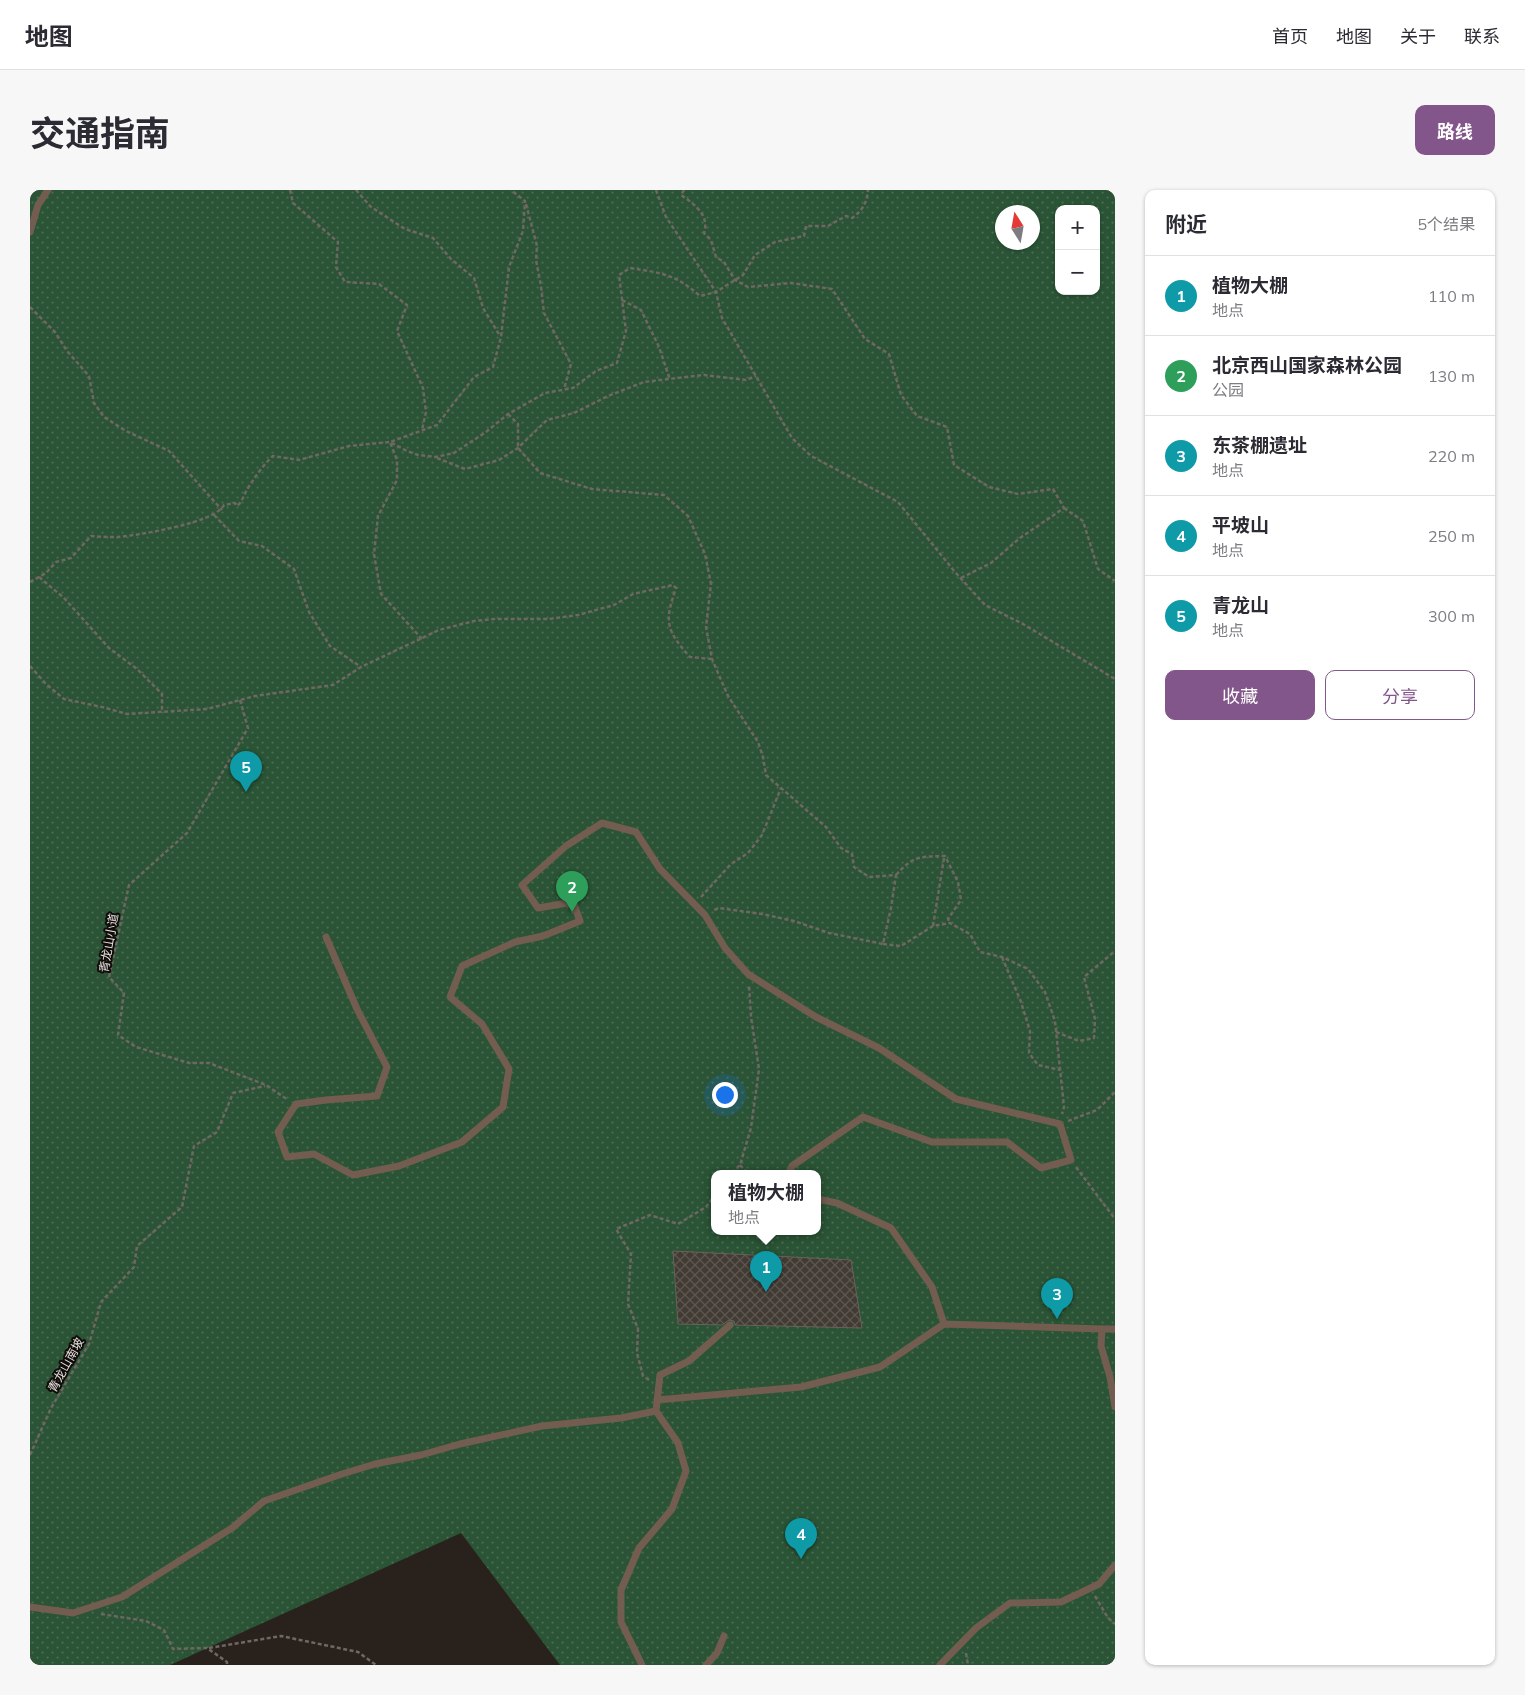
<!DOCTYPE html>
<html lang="zh">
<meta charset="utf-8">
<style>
:root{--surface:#fff;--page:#f7f7f7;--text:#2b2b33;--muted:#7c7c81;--line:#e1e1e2;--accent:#83568b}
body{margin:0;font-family:Mulish,"Noto Sans SC",sans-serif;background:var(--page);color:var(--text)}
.controls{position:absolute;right:15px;top:15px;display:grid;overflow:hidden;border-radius:10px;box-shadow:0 1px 4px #0004}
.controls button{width:45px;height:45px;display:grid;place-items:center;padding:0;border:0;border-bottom:1px solid var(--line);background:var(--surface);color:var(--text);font:25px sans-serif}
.compass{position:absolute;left:965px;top:15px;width:45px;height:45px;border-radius:50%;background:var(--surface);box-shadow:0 1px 4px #0004;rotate:349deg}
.you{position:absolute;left:694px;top:904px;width:18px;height:18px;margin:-12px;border:4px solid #fff;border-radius:50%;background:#1a73e8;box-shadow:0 0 0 8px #1a73e833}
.badge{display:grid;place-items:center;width:32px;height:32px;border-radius:50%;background:var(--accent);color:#fff;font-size:16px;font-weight:700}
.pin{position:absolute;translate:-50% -41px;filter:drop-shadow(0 1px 2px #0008)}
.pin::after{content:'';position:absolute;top:26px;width:18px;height:15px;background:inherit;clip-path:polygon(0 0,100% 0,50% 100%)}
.popup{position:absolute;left:681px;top:980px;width:110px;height:65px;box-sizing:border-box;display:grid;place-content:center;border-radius:10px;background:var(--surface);filter:drop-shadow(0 1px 4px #0005);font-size:16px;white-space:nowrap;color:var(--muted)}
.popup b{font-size:19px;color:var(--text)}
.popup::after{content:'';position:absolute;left:50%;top:100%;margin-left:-10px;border:10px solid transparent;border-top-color:var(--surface)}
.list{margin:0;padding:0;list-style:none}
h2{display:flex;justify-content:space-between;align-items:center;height:65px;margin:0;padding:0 20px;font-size:21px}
h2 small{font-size:16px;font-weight:400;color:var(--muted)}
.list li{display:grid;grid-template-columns:32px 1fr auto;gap:15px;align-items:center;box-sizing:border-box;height:80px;padding:0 20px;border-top:1px solid var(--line)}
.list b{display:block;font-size:19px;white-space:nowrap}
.list p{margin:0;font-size:16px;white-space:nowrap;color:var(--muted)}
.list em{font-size:16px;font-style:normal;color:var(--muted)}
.actions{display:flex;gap:10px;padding:15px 20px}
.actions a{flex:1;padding:11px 0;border:1px solid var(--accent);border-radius:10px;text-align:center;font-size:18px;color:var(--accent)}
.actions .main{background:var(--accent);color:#fff}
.map{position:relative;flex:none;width:1085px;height:1475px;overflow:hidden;border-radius:10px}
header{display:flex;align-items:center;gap:30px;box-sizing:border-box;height:70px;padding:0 25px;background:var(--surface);border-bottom:1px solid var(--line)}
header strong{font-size:24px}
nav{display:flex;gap:28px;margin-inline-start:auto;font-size:18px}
.intro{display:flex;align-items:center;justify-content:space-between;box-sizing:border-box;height:120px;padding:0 30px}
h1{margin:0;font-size:35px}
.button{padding:12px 22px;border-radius:10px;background:var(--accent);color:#fff;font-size:18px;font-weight:700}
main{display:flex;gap:30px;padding:0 30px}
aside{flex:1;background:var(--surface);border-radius:10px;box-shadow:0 1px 4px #0004}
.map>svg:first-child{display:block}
.park{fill:url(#park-dots);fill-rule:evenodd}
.building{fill:url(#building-cross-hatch);stroke:#6a625b}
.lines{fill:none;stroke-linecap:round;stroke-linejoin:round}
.path{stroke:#6e6762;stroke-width:2.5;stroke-dasharray:4 2.5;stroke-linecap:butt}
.service{stroke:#735c50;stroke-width:7}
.labels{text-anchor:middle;stroke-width:4;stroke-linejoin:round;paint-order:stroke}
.street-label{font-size:12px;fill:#e8e3df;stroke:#0f0c0a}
</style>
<header>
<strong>地图</strong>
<nav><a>首页</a><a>地图</a><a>关于</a><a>联系</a></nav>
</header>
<div class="intro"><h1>交通指南</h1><a class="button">路线</a></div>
<main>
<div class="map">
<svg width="1085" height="1475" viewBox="0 0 1085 1475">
<defs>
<pattern id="park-dots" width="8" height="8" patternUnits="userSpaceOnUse" patternTransform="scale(1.25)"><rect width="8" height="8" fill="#2a5435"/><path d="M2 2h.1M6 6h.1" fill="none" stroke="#496c52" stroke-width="1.8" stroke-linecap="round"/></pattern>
<pattern id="building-cross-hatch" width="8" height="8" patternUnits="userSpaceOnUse" patternTransform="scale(1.25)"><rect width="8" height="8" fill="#423b34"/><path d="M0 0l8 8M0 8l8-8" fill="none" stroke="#5d5751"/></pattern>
</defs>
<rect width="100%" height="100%" fill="#29221c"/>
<path class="park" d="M0,0H1085V1475H530L431,1343L140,1475H0ZM1029,19H1066V101H1029ZM972,22H1002V52H972ZM685,983H787V1041H685Z"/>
<path class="building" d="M643,1061L821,1070L832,1138L705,1135L704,1131L699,1130L692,1135L648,1134Z"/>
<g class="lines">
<g class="path">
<path d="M260,0L263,13L308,52L306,77L315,92L349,94L377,115L367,141L393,198L396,222L392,240"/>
<path d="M326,0L341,17L375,39L403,48L421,69L444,88L453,118L470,146"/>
<path d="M626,0L636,27L686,102L692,128L762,248L781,266L868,312L925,382L955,415L993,434L1085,489"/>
<path d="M654,0L651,5C664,14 680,25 674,43L681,50L686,67L694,72L705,90L718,97L761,93L802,99L835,149L859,164L871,205L887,226L917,237L924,275L959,297L988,304L1023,299L1034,318L990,348L961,373L931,388"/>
<path d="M496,14L507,56L506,70L511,96L514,123L541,174L534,199"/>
<path d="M592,110L611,120L629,157L640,190"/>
<path d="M0,117L25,142L37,161L59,186L64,213L74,227L96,241L139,261L192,320"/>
<path d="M478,224L488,234V258L510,283L562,299L634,305L658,326L675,364L681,394L676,437L682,469L698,506L728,552L733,567L736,585L796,637L811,658L822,664L824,677L839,687L866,685L861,718L853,754L799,743L764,731L732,724L689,718L682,721"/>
<path d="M407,268L435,279L469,270L488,258L517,230L544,223L578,206L614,192L674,185L716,190L726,186"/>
<path d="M1034,318L1053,331L1068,379L1085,391"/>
<path d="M184,325L209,351L232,356L264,379L279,422L300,456L331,477"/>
<path d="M9,387L34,408L79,458L107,479L132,504V522"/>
<path d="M0,392L16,383L26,372L41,368L61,346C70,347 79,347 88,347C109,345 185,333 194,315L205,313L207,316C213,311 214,304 218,298C225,287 233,275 243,266L269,270L319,256L360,252L377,261L388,265L406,267L424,263L456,242L478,224L515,203L543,198L566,181L587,173L596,141L589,85L600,78C632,83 645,84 670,106L686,102L713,85L725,65L745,52L774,46L776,36H798L816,26L822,28C832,21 837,13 838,0"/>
<path d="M392,449L351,404L344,364L348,326L367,290V270L360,252L407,235L444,187L463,177L471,147L479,77L493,41L495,11L481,0"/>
<path d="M0,476L16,494L34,509L72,517L97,524L177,519L225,506L303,495L331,477L409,440L444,431L465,429H519L548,425L584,415L603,404L643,395L646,398C634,432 636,440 660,467L682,469"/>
<path d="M210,510L218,538L157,643L99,695L79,787L94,803L88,845L106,857L159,873H179L236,895L258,910"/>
<path d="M866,685C884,665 889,667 915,666L928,692L931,710L918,729L920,733"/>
<path d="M671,707L701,674L718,663L732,645L751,598"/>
<path d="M903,736L914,668"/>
<path d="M853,754L871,756L903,736L920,733L940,744L950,762L972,767L998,779L1015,802L1025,831L1034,917L1032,924"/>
<path d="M972,767L991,812L1000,841L999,863L1008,875L1030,880"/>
<path d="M1026,842L1049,851L1064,848L1065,829L1054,787L1085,761"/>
<path d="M1038,931L1067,920L1085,902"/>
<path d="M710,975L717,983"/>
<path d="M1046,977L1085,1029"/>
<path d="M702,983L710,975L721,938L729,879L721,827L719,795"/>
<path d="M619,1190L613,1186L607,1163L608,1139L598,1114L601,1064L586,1039L620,1025L648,1034L676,1017L685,1005"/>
<path d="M0,1265L21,1218L59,1154L71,1112L104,1077L107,1056L152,1017L164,956L187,942L203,903L235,896"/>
<path d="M1065,1406L1078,1428L1085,1434"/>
<path d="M71,1424L116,1431L134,1440L143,1459L177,1458L197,1472V1475"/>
<path d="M179,1458L251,1446L328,1462L346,1475"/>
<path d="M936,1463L938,1475"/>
</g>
<g class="service">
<path d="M0,42L8,15L18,0"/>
<path d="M296,747L327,819L357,877L347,906L296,910L266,914L248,942L257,967L284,964L323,985L369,976L432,952L473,917L479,879L452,834L420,807L432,776L485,752L513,746L550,731L543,712L508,718L492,695L536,656L572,633L606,642L630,679L675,725L695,758L718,784L786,827L849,858L926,909L1030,934L1041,970L1011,978L977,952H902L833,927L762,976L759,983"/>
<path d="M787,1009L807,1013L861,1038L902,1097L914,1134"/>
<path d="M1085,1139H1072L1071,1156L1080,1187L1085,1217"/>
<path d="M627,1210L771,1197L850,1177L914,1134L1072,1139"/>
<path d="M626,1221L630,1185L659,1171L700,1135"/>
<path d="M0,1417L43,1423L92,1407L202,1338L234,1311L312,1284L345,1274L391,1265L430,1254L512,1236L591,1228L626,1221L648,1253L656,1281L642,1319L609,1358L591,1400V1432L612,1475"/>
<path d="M676,1475L687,1463L694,1446"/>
<path d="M910,1475L946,1438L980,1413L1031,1412L1069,1394L1085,1375"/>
</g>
</g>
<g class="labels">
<g class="street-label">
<text transform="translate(79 753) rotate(-80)" y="4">青龙山小道</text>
<text transform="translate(36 1175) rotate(-61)" y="4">青龙山南坡</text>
</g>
</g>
</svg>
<div class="controls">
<button>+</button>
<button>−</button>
</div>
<svg class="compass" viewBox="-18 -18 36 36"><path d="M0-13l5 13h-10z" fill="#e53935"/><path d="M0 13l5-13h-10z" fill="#7c7c81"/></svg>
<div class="you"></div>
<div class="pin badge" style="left:736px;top:1102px;background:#0f9aa8">1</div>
<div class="popup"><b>植物大棚</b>地点</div>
<div class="pin badge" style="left:542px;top:722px;background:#2e9e5b">2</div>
<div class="pin badge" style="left:1027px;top:1129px;background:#0f9aa8">3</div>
<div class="pin badge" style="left:771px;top:1369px;background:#0f9aa8">4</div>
<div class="pin badge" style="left:216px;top:602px;background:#0f9aa8">5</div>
</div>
<aside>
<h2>附近<small>5个结果</small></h2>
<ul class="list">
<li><span class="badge" style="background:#0f9aa8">1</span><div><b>植物大棚</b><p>地点</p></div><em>110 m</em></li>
<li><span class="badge" style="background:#2e9e5b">2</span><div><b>北京西山国家森林公园</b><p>公园</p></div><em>130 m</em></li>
<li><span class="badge" style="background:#0f9aa8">3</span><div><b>东茶棚遗址</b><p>地点</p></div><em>220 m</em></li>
<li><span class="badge" style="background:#0f9aa8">4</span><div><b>平坡山</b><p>地点</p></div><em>250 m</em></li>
<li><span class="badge" style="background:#0f9aa8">5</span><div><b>青龙山</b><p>地点</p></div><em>300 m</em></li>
</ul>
<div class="actions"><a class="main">收藏</a><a>分享</a></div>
</aside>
</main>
